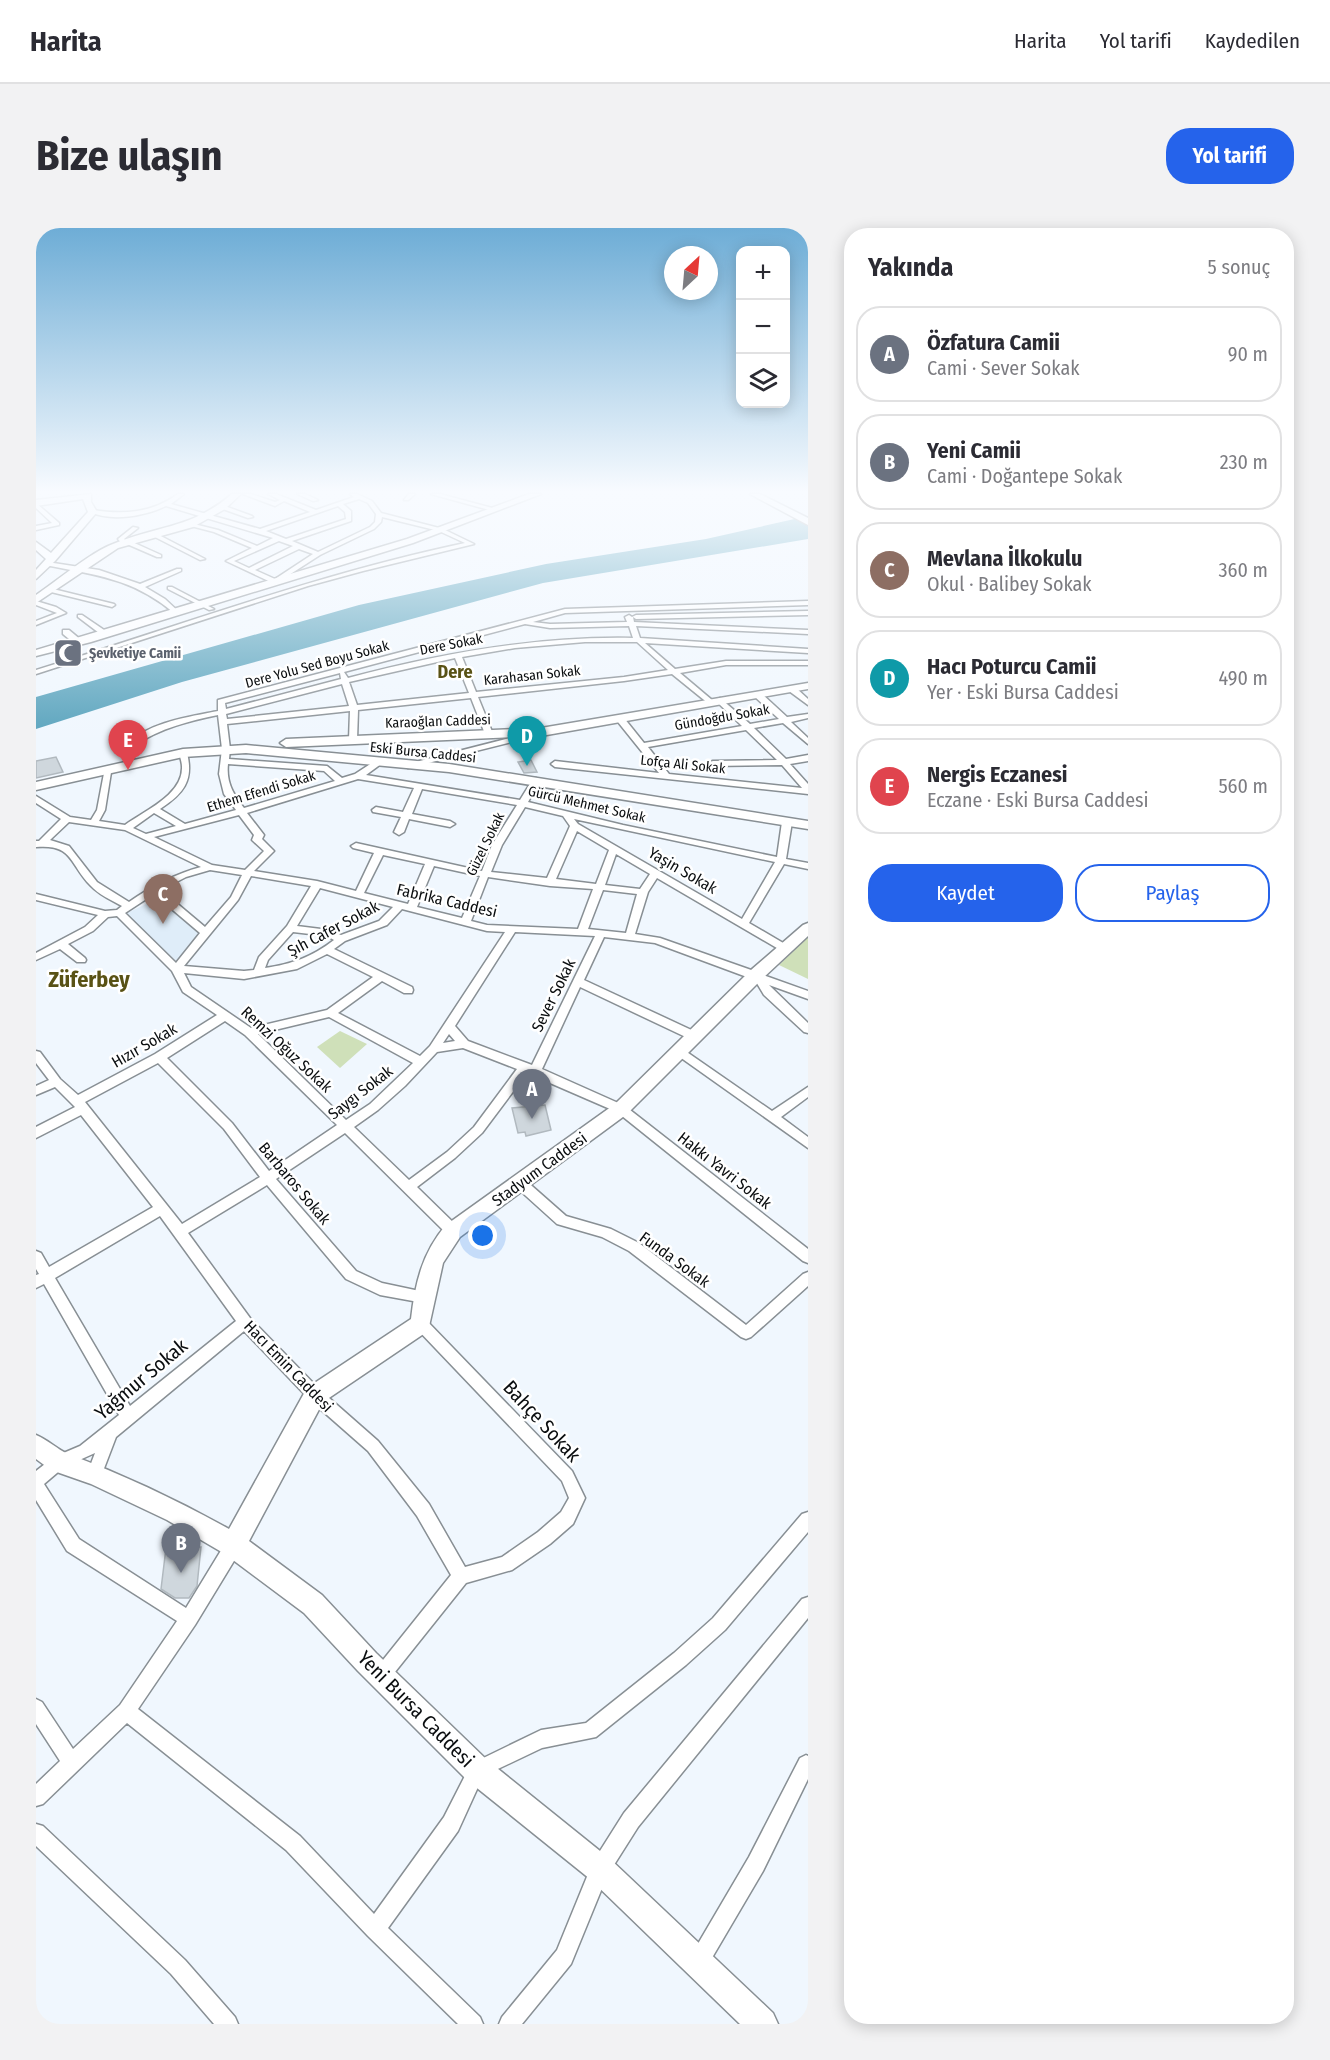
<!DOCTYPE html>
<html lang="tr">
<meta charset="utf-8">
<style>
:root{--surface:#fff;--page:#f2f2f3;--text:#2b2b33;--muted:#7c7c81;--line:#e1e1e2;--accent:#2563eb}
body{margin:0;font-family:"Fira Sans Condensed",sans-serif;background:var(--page);color:var(--text)}
.controls{position:absolute;right:18px;top:18px;display:grid;overflow:hidden;border-radius:12px;box-shadow:0 3px 15px #0003}
.controls button{width:54px;height:54px;display:grid;place-items:center;padding:0;border:0;border-bottom:2px solid var(--line);background:var(--surface);color:var(--text);font:30px sans-serif}
.compass{position:absolute;left:628px;top:18px;width:54px;height:54px;border-radius:50%;background:var(--surface);box-shadow:0 3px 15px #0003;rotate:26deg}
.you{position:absolute;left:447px;top:1008px;width:21px;height:21px;margin:-15px;border:4px solid #fff;border-radius:50%;background:#1a73e8;box-shadow:0 0 0 9px #1a73e833}
.badge{display:grid;place-items:center;width:39px;height:39px;border-radius:50%;background:var(--accent);color:#fff;font-size:20px;font-weight:700}
.pin{position:absolute;translate:-50% -50px;filter:drop-shadow(0 2px 3px #0008)}
.pin::after{content:'';position:absolute;top:32px;width:21px;height:18px;background:inherit;clip-path:polygon(0 0,100% 0,50% 100%)}
.list{margin:0;padding:0;list-style:none}
h2{display:flex;justify-content:space-between;align-items:center;height:78px;margin:0;padding:0 24px;font-size:26px}
h2 small{font-size:20px;font-weight:400;color:var(--muted)}
.list li{display:grid;grid-template-columns:39px 1fr auto;gap:18px;align-items:center;box-sizing:border-box;height:96px;margin:0 12px 12px;padding:0 12px;border:2px solid var(--line);border-radius:24px}
.list b{display:block;font-size:22px;white-space:nowrap}
.list p{margin:0;font-size:20px;white-space:nowrap;color:var(--muted)}
.list em{font-size:20px;font-style:normal;color:var(--muted)}
.actions{display:flex;gap:12px;padding:18px 24px}
.actions a{flex:1;padding:14px 0;border:2px solid var(--accent);border-radius:24px;text-align:center;font-size:21px;color:var(--accent)}
.actions .main{background:var(--accent);color:#fff}
.icon{flex:none;width:33px;height:33px;fill:none;stroke:currentColor;stroke-width:2;stroke-linecap:round;stroke-linejoin:round}
.map{position:relative;flex:none;width:772px;height:1796px;overflow:hidden;border-radius:24px}
header{display:flex;align-items:center;gap:36px;box-sizing:border-box;height:84px;padding:0 30px;background:var(--surface);border-bottom:2px solid var(--line)}
header strong{font-size:28px}
nav{display:flex;gap:33px;margin-inline-start:auto;font-size:21px}
.intro{display:flex;align-items:center;justify-content:space-between;box-sizing:border-box;height:144px;padding:0 36px}
h1{margin:0;font-size:42px}
.button{padding:15px 27px;border-radius:24px;background:var(--accent);color:#fff;font-size:21px;font-weight:700}
main{display:flex;gap:36px;padding:0 36px}
aside{flex:1;background:var(--surface);border-radius:24px;box-shadow:0 3px 15px #0003}
.map>svg:first-child{display:block}
.built{fill:#dfedf9}
.green{fill:#cfe0b9}
.water{fill:#57a2bc}
.building{fill:#cfd7dd;stroke:#b1b9bf;stroke-width:1.5}
.lines{fill:none;stroke-linecap:round;stroke-linejoin:round}
.street-casing{stroke:#888f94;stroke-width:3}
.secondary-casing{stroke:#888f94;stroke-width:3}
.street{fill:#fff;fill-rule:evenodd}
.secondary{fill:#fff;fill-rule:evenodd}
.labels{text-anchor:middle;stroke-width:5;stroke-linejoin:round;paint-order:stroke}
.far-street-label{font-size:14px;fill:#0a0d0f;stroke:#fff}
.far-worship-label{font-size:14px;font-weight:bold;fill:#5b616d;stroke:#fff;text-anchor:start}
.street-label{font-size:16px;fill:#0a0d0f;stroke:#fff}
.far-district-label{font-size:18px;font-weight:bold;fill:#595215;stroke:#fff}
.near-street-label{font-size:20px;fill:#0a0d0f;stroke:#fff}
.district-label{font-size:22px;font-weight:bold;fill:#595215;stroke:#fff}
</style>
<header>
<strong>Harita</strong>
<nav><a>Harita</a><a>Yol tarifi</a><a>Kaydedilen</a></nav>
</header>
<div class="intro"><h1>Bize ulaşın</h1><a class="button">Yol tarifi</a></div>
<main>
<div class="map">
<svg width="772" height="1796" viewBox="0 0 772 1796">
<rect width="100%" height="100%" fill="#f0f7fe"/>
<path class="built" d="M125,669L164,707L140,733L89,686Z"/>
<g class="green">
<path d="M772,709V751L743,737Z"/>
<path d="M304,803L331,816L304,840L281,819Z"/>
</g>
<path class="water" d="M772,288V311L507,355L146,454L0,501V469L323,377L510,336L670,311Z"/>
<g class="building">
<path d="M20,529L27,544L0,550V533Z"/>
<path d="M495,532L501,544L488,545L482,534Z"/>
<path d="M509,877L515,902L490,908L489,904L482,905L476,880Z"/>
<path d="M165,1319L161,1358L153,1370H139L125,1361L130,1320Z"/>
</g>
<g class="lines">
<g class="street-casing">
<g id="street">
<path d="M142,266H148L135,276L224,301L274,284L248,273L239,278L207,266H215L239,274L244,272L232,266H240L280,282L318,269L314,266H321L336,273L345,285L407,301L438,316L327,343L272,358L0,446V442C143,398 282,346 429,315L403,303L346,289L345,294L338,301L284,327L239,356L190,333L216,320L178,304L151,297L154,295L182,302L221,318L237,310L130,278C109,288 76,294 54,284L57,282C88,287 116,285 142,266ZM323,271L332,275L340,286L339,294L334,299L282,324L256,313L315,293V283L307,276ZM302,278L309,284L310,291L250,311L230,303ZM243,313L257,318L213,340L198,333ZM263,321L277,326L239,351L219,342Z"/>
<path d="M261,266H269L282,272L277,273Z"/>
<path d="M373,266H379L372,272H368Z"/>
<path d="M395,266H404L460,281L457,283Z"/>
<path d="M0,275L23,295V297L0,302V298L16,295L0,280Z"/>
<path d="M186,277L216,288L217,289L212,290L184,280Z"/>
<path d="M97,299L102,300L88,311L90,313H94L125,327V329H121L91,316H86L82,311Z"/>
<path d="M115,305H119L169,331L164,332L115,307Z"/>
<path d="M11,334L63,342L104,356L141,341H145V343L109,359L129,371L143,384L138,385C97,350 59,347 9,337L8,336Z"/>
<path d="M132,359H136L178,381L173,382L132,361Z"/>
<path d="M13,360L78,376L79,377L76,379L11,363V361Z"/>
<path d="M0,373L20,379L30,385L0,397V393L21,385L0,377Z"/>
<path d="M772,373V377L529,385L497,394L514,396L591,394L589,389L593,387L596,389L600,387L772,383V387L600,391L597,389L598,394L772,402V406L600,398L604,410L772,421V425L609,415L639,441L690,433H772V437H690L644,445L676,472L677,474L673,476L636,446L588,453L442,469L457,506L453,508L449,506L435,470L322,482L321,512L317,514L313,512L314,483L191,496L194,521L193,531L291,538L306,550L319,546L342,531L345,532V536L330,547L484,572L497,551L500,550L504,553L492,574L587,597L741,629L746,594L751,591L756,594L750,631L772,635V641L748,636L713,695L754,719L755,721L754,723H746L621,650L612,664L599,706L624,710L718,743L725,744L727,747L772,763V771L733,757L772,795V805L768,804L728,767L719,752L619,715L568,709L548,752L664,806L666,809L664,812H656L544,759L506,841L589,878L772,1021V1035L767,1033L581,884L491,845L446,905L419,930L381,959L422,999L424,1003L422,1007L417,1008L412,1007L309,905L240,951L320,1043L346,1055L393,1065L395,1069L393,1073L388,1075L344,1067L310,1051L231,957L152,1005L214,1090L284,1162L342,1213L393,1276L429,1339L466,1329L502,1304L525,1284L533,1270L526,1253L380,1100L378,1096L380,1092L385,1090L390,1092L536,1243L549,1270L537,1296L514,1316L476,1342L430,1355L351,1454L345,1457L339,1454L336,1448L339,1442L415,1347L381,1288L332,1223L274,1172L208,1103L80,1209L64,1251L59,1254L54,1251L51,1246L59,1225L28,1239L8,1256L43,1311L150,1380L192,1311L198,1309L204,1311L206,1317L204,1323L159,1397L102,1481L264,1608L338,1686L408,1589L435,1536L505,1502L550,1495L638,1425L677,1390L766,1286L772,1284V1304L689,1402L650,1437L560,1509L506,1520L447,1548L422,1603L352,1700L444,1789L447,1796H422L332,1708L250,1622L91,1495L7,1576L0,1578V1556L24,1533L0,1496V1471L6,1474L37,1521L84,1477L141,1393L31,1323L0,1272V1243L18,1229L44,1218L83,1187L8,1056L0,1060V1047L3,1046L0,1041V1023L5,1025L13,1039L117,979L45,887L0,910V899L39,879L19,859L0,867V858L13,852L0,835V823L4,824L24,851L42,867L119,826L181,787L147,764L136,743L81,688L72,689L57,703L32,716L49,730L50,732L49,734H41L24,721L0,732V725L49,699L62,687L0,672V666L69,683L81,682L86,678C75,672 63,667 54,657C33,635 37,616 0,619V613H3L25,591L0,575V568L34,589L55,592L61,582L69,540L76,538L69,582L63,593L89,597C108,583 147,567 146,539C146,534 144,529 143,525L147,522L151,525C158,553 147,566 124,581L149,596L200,582L188,566L183,546L186,521L182,487C153,493 125,500 99,517L97,535L93,538L89,535L91,516C114,494 152,489 182,483V472L529,381ZM489,396L514,400L593,398L597,410C500,408 405,425 312,450L308,444ZM549,414H601L632,442L588,449L440,464L426,429L479,420ZM419,430L433,465L321,477L313,454ZM304,445L305,451L190,481L189,475ZM306,456L313,478L191,491L190,486ZM192,536L288,543L299,553L208,580C197,566 190,554 192,536ZM322,551L378,560L367,584L340,579L336,582L337,584L365,589L358,604L363,607L368,604L373,591L414,599L419,596L414,593L376,586L386,561L481,577L456,617L446,643L320,615L315,618L317,620L338,625L320,663L281,653L218,643L238,623L226,611L228,607L211,585ZM489,579L527,588L534,598L511,650L455,644L466,617ZM118,585L140,598L110,606L97,600ZM203,587L218,607L216,612L228,623L209,642L176,637L118,609ZM538,591L739,634L706,691L542,596ZM33,594L89,602L165,639C139,646 116,658 93,674L61,654L33,618L14,612ZM541,603L573,622L560,656L520,651ZM580,626L614,646L604,661L569,657ZM347,627L389,636L372,676L328,665ZM398,638L444,648L426,690L381,679ZM174,642L206,647L195,669L169,699L125,662L150,649ZM215,648L275,658L251,698L223,729L218,742L208,743L148,738L202,672ZM452,649L514,658L557,661L542,701L451,697L435,693ZM284,660L357,679L343,693L305,707L293,702L261,698ZM567,662L601,666L590,705L552,701ZM118,666L164,705L140,735L89,685ZM366,681L451,703L469,704L394,818L384,828L302,785L346,753L368,765H376L377,762L376,759L298,721L309,713L351,697ZM257,704L291,708L298,712C276,729 256,736 229,740L232,732ZM479,704L559,708L496,837L432,813L419,798ZM291,726L337,749L291,782L215,800L155,759L148,745L208,751L261,741ZM293,789L377,835L334,876L310,892L222,806ZM189,793L209,807L301,897L233,943L196,895L131,830ZM413,806L419,813L407,815ZM427,820L481,841L438,899L411,924L373,952L318,899L342,882L369,858L401,824ZM122,835L188,901L224,949L146,996L49,874ZM124,988L200,1093L94,1178L19,1050Z"/>
<path d="M42,387H46L74,406L67,408L42,389Z"/>
<path d="M27,402H33L45,412V416H39L27,406Z"/>
<path d="M753,459H759L772,471V477L753,463Z"/>
<path d="M719,465H725L751,489L772,486V490L755,494L772,510V516L747,495L718,500L750,531L772,527V533L754,536L772,556V566L519,539L515,536L519,533L623,545L582,494V490H588L608,515L706,498L681,474L680,472L684,470L714,496L743,491L719,469ZM710,502L741,532L677,533L674,534V538L746,537L766,560L633,546L612,519Z"/>
<path d="M501,503H504V507L372,540L368,537Z"/>
<path d="M645,820L736,883L772,859V869L745,889L772,909V920L641,827L639,824Z"/>
<path d="M484,950L488,951L530,988L575,1001L603,1015L710,1097L767,1046L772,1044V1058L715,1109L710,1111L705,1109L593,1023L566,1009L521,996L480,959L478,955L480,951Z"/>
<path d="M772,1369V1390L602,1599L571,1648L535,1736L486,1796H463L466,1789L521,1722L557,1634L588,1585L766,1371Z"/>
<path d="M770,1527L772,1528V1551L727,1643L670,1740L663,1743L656,1740L653,1733L656,1726L713,1629L764,1530Z"/>
<path d="M0,1596L7,1598L149,1732L199,1789L202,1796H178L135,1746L0,1618Z"/>
</g>
</g>
<g class="secondary-casing">
<g id="secondary">
<path d="M55,266V274L61,284L19,333L0,351V342L10,331L0,322V314L15,325L52,284L47,271L0,278V272Z"/>
<path d="M196,266H205L189,281L157,299L82,320L0,375V367C21,353 55,324 77,316C123,297 155,301 196,266Z"/>
<path d="M493,266H505L377,315L55,414L0,428V422L371,311Z"/>
<path d="M714,266H724L772,290V297Z"/>
<path d="M772,455V461L505,508L250,519L244,515L250,511L505,500Z"/>
<path d="M210,517L413,536L772,593V601L413,544L210,525L147,529L0,562V554L147,521Z"/>
<path d="M772,695V708L727,750L591,886L424,1009L407,1035L392,1103L287,1174L213,1313L286,1367L340,1425L451,1532L574,1631L737,1785L742,1796H704L554,1651L431,1552L322,1443L268,1385L189,1326L131,1292L55,1256L15,1242L0,1231V1207C12,1212 21,1221 32,1226C88,1247 141,1272 193,1301L271,1160L375,1091C379,1056 386,1025 410,997L579,876L715,742L767,697Z"/>
</g>
</g>
<use href="#street" class="street"/>
<use href="#secondary" class="secondary"/>
</g>
<linearGradient id="sky" x2="0" y2="1"><stop stop-color="#6eadd6"/><stop offset="0.51" stop-color="#f8fbff"/><stop offset="1" stop-color="#f8fbff" stop-opacity="0"/></linearGradient>
<rect width="772" height="517" fill="url(#sky)"/>
<defs>
<g id="mosque-square" transform="scale(1.5)"><rect x="-9" y="-9" width="18" height="18" rx="4" fill="#6b7280" stroke="#fff"/><path d="M3.5-4.9A6 6 0 1 0 3.5 4.9A5 5 0 1 1 3.5-4.9Z" fill="#fff"/></g>
</defs>
<g fill-rule="evenodd">
<use href="#mosque-square" x="32" y="425"/>
</g>
<g class="labels">
<g class="far-street-label">
<text transform="translate(415 416) rotate(-11)" y="5">Dere Sokak</text>
<text transform="translate(281 436) rotate(-15)" y="5">Dere Yolu Sed Boyu Sokak</text>
<text transform="translate(496 447) rotate(-6)" y="5">Karahasan Sokak</text>
<text transform="translate(686 489) rotate(-10)" y="5">Gündoğdu Sokak</text>
<text transform="translate(402 493) rotate(-2)" y="5">Karaoğlan Caddesi</text>
<text transform="translate(387 524) rotate(6)" y="5">Eski Bursa Caddesi</text>
<text transform="translate(647 536) rotate(6)" y="5">Lofça Ali Sokak</text>
<text transform="translate(225 563) rotate(-17)" y="5">Ethem Efendi Sokak</text>
<text transform="translate(551 576) rotate(13)" y="5">Gürcü Mehmet Sokak</text>
<text transform="translate(449 616) rotate(-64)" y="5">Güzel Sokak</text>
</g>
<g class="far-worship-label">
<text x="53" y="430">Şevketiye Camii</text>
</g>
<g class="street-label">
<text transform="translate(647 642) rotate(30)" y="6">Yaşin Sokak</text>
<text transform="translate(411 672) rotate(13)" y="6">Fabrika Caddesi</text>
<text transform="translate(297 700) rotate(-28)" y="6">Şıh Cafer Sokak</text>
<text transform="translate(517 767) rotate(-64)" y="6">Sever Sokak</text>
<text transform="translate(108 817) rotate(-30)" y="6">Hızır Sokak</text>
<text transform="translate(251 821) rotate(43)" y="6">Remzi Oğuz Sokak</text>
<text transform="translate(324 864) rotate(-38)" y="6">Saygı Sokak</text>
<text transform="translate(503 941) rotate(-36)" y="6">Stadyum Caddesi</text>
<text transform="translate(689 942) rotate(38)" y="6">Hakkı Yavri Sokak</text>
<text transform="translate(259 955) rotate(50)" y="6">Barbaros Sokak</text>
<text transform="translate(639 1031) rotate(36)" y="6">Funda Sokak</text>
<text transform="translate(253 1138) rotate(46)" y="6">Hacı Emin Caddesi</text>
</g>
<g class="far-district-label">
<text x="419" y="450">Dere</text>
</g>
<g class="near-street-label">
<text transform="translate(105 1151) rotate(-40)" y="7">Yağmur Sokak</text>
<text transform="translate(506 1193) rotate(47)" y="7">Bahçe Sokak</text>
<text transform="translate(380 1481) rotate(45)" y="7">Yeni Bursa Caddesi</text>
</g>
<g class="district-label">
<text x="53" y="759">Züferbey</text>
</g>
</g>
</svg>
<div class="controls">
<button>+</button>
<button>−</button>
<button><svg class="icon" aria-label="layers" viewBox="0 0 24 24"><path d="M12 4l9 5-9 5-9-5zM3 14l9 5 9-5"/></svg></button>
</div>
<svg class="compass" viewBox="-18 -18 36 36"><path d="M0-13l5 13h-10z" fill="#e53935"/><path d="M0 13l5-13h-10z" fill="#7c7c81"/></svg>
<div class="you"></div>
<div class="pin badge" style="left:496px;top:891px;background:#6b7280">A</div>
<div class="pin badge" style="left:145px;top:1345px;background:#6b7280">B</div>
<div class="pin badge" style="left:127px;top:696px;background:#8d6e63">C</div>
<div class="pin badge" style="left:491px;top:538px;background:#0f9aa8">D</div>
<div class="pin badge" style="left:92px;top:542px;background:#e0444e">E</div>
</div>
<aside>
<h2>Yakında<small>5 sonuç</small></h2>
<ul class="list">
<li><span class="badge" style="background:#6b7280">A</span><div><b>Özfatura Camii</b><p>Cami · Sever Sokak</p></div><em>90 m</em></li>
<li><span class="badge" style="background:#6b7280">B</span><div><b>Yeni Camii</b><p>Cami · Doğantepe Sokak</p></div><em>230 m</em></li>
<li><span class="badge" style="background:#8d6e63">C</span><div><b>Mevlana İlkokulu</b><p>Okul · Balibey Sokak</p></div><em>360 m</em></li>
<li><span class="badge" style="background:#0f9aa8">D</span><div><b>Hacı Poturcu Camii</b><p>Yer · Eski Bursa Caddesi</p></div><em>490 m</em></li>
<li><span class="badge" style="background:#e0444e">E</span><div><b>Nergis Eczanesi</b><p>Eczane · Eski Bursa Caddesi</p></div><em>560 m</em></li>
</ul>
<div class="actions"><a class="main">Kaydet</a><a>Paylaş</a></div>
</aside>
</main>
